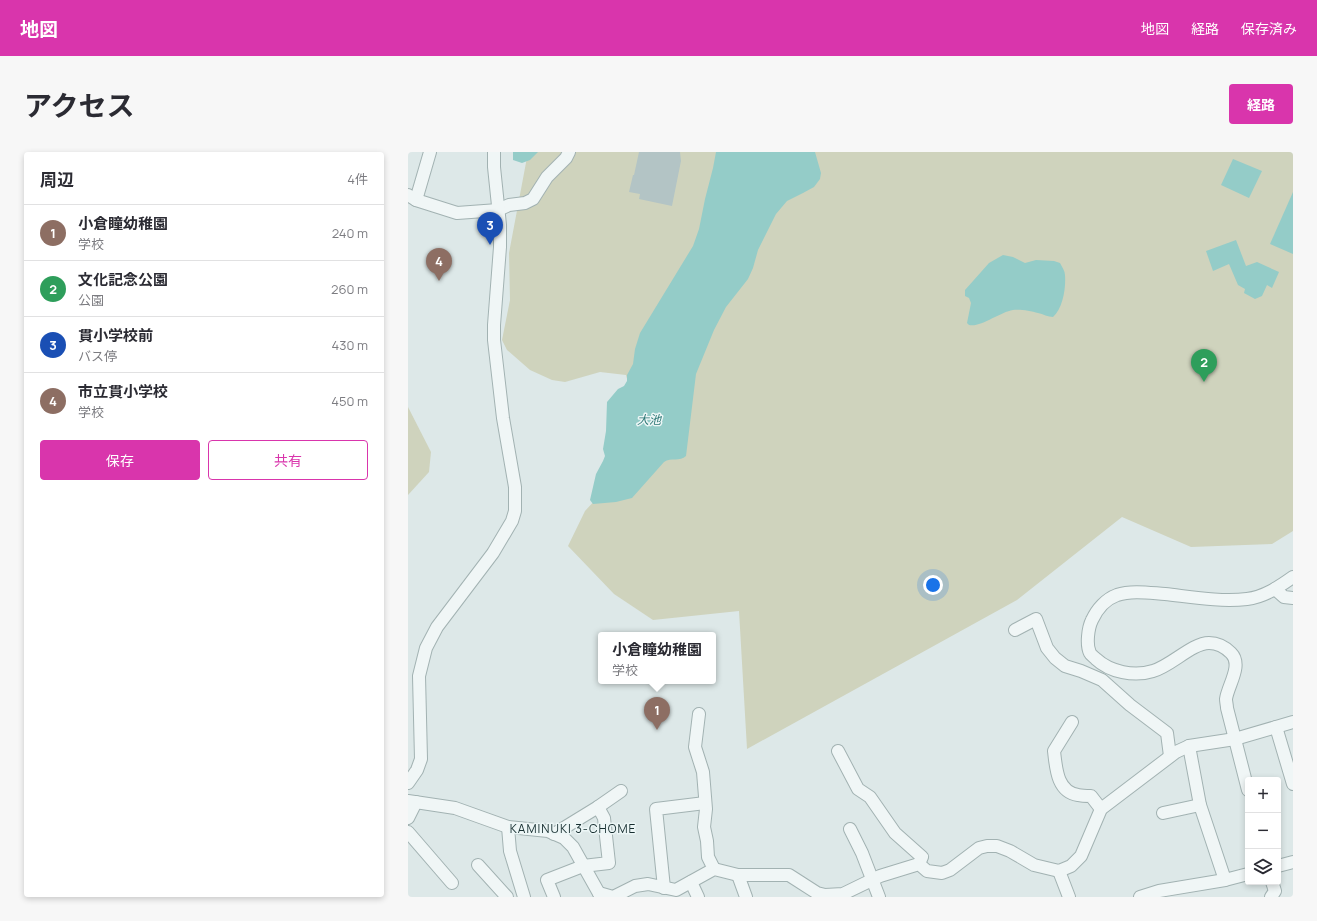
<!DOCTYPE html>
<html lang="ja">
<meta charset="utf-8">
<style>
:root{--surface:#fff;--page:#f7f7f7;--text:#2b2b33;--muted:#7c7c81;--line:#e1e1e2;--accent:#d935ac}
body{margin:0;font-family:Manrope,"Noto Sans JP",sans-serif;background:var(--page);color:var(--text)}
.controls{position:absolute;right:12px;bottom:12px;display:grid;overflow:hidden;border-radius:4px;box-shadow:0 2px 6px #0003}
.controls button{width:36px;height:36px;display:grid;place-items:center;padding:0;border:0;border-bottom:1px solid var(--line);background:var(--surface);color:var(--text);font:20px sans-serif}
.you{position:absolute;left:525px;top:433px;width:14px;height:14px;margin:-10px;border:3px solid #fff;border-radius:50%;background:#1a73e8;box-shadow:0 0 0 6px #1a73e833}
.badge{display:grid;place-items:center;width:26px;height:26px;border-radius:50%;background:var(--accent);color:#fff;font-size:13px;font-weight:700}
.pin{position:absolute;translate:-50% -33px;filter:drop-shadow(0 1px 2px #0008)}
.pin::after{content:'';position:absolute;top:21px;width:14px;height:12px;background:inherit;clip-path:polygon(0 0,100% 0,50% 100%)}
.popup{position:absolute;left:190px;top:480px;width:118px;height:52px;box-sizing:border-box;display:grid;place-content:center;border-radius:4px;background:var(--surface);filter:drop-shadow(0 1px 3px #0005);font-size:13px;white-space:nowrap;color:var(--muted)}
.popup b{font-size:15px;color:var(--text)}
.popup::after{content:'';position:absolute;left:50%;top:100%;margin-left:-8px;border:8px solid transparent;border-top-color:var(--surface)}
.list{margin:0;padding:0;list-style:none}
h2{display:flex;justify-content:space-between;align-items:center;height:52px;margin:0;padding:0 16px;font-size:17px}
h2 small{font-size:13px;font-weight:400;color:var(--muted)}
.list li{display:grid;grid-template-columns:26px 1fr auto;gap:12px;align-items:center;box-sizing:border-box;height:56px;padding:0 16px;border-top:1px solid var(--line)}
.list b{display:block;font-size:15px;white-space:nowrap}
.list p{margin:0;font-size:13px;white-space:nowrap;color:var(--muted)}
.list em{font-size:13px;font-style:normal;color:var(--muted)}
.actions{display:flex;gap:8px;padding:12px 16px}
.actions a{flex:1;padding:9px 0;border:1px solid var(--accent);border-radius:4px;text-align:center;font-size:14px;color:var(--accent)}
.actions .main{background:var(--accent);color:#fff}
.icon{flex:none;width:22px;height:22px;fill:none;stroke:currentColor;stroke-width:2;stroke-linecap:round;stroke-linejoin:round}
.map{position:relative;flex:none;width:885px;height:745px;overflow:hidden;border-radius:4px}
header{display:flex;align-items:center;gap:24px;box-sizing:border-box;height:56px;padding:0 20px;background:var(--accent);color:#fff}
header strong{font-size:19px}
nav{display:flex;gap:22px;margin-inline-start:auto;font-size:14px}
.intro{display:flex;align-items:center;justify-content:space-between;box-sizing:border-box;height:96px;padding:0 24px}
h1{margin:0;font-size:28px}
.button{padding:10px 18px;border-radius:4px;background:var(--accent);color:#fff;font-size:14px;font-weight:700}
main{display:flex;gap:24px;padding:0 24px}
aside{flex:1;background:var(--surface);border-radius:4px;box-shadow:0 2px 6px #0003}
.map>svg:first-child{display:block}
.green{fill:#cfd3bd}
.water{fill:#94ccc8}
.building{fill:#b3c4c5}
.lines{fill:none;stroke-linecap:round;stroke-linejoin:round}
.minor-casing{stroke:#a2b2b2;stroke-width:14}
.minor{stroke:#f0f6f6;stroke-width:12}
.labels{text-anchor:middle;stroke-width:3;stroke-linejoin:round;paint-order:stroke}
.water-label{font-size:12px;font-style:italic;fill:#2c7775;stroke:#ecf6f6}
.neighbourhood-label{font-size:12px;letter-spacing:1px;fill:#172e30;stroke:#ecf6f6}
</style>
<header>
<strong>地図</strong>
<nav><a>地図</a><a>経路</a><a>保存済み</a></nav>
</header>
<div class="intro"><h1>アクセス</h1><a class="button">経路</a></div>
<main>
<aside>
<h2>周辺<small>4件</small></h2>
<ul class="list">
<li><span class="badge" style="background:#8d6e63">1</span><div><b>小倉瞳幼稚園</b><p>学校</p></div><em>240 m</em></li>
<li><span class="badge" style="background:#2e9e5b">2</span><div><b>文化記念公園</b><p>公園</p></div><em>260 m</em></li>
<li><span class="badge" style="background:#1a4fb4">3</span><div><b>貫小学校前</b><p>バス停</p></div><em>430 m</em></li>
<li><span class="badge" style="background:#8d6e63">4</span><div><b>市立貫小学校</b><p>学校</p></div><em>450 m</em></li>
</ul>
<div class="actions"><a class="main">保存</a><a>共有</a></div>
</aside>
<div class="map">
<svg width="885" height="745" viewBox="0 0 885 745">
<rect width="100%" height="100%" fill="#dde8e8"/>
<g class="green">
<path d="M120,0H885V379L864,392L783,395L714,365L609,448L339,597L331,459L245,468L206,442L160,394L177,359L214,319L222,238L218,223L192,220L157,230L144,228L122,218L99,198L94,188L102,148L101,101Z"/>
<path d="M0,255L23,300L21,320L0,343Z"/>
</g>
<g class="water">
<path d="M105,0H130L122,8L114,11L105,8Z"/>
<path d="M308,0H407L413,21L412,27L406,35L395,41L379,49L368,62L350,98L345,116L340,127L318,155L306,178L288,222L278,304C272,310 263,305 256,310L224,346L208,350L185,352L182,348L188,322L195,309L197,304L195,297L198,279L199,250L210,237L216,234L219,229V223L225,212L227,197L232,181L285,94L291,77L297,47L305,16Z"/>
<path d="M825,7L854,19L841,46L813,33Z"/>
<path d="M885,40V102L862,92Z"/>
<path d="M828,88L838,114L849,110L871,120L864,136L859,133L854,144L847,147L836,141L837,137L830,133L821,112L805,119L798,99Z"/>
<path d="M595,103L605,105L617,111L628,108L646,109L652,111C654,115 657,119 657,123C658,136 655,156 645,165C640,165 635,162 630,161C623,159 612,157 605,158C592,160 572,176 561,173L559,171L563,151L561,146L557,144V138L581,111Z"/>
</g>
<path class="building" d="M231,0H272L273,9L264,54L231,47L232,42L221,40L225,23H226Z"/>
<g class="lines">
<g class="minor-casing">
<g id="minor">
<path d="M0,43L8,48L49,61L90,58L101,53L117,51L125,47L139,25L158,6L161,0"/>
<path d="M8,48L22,0"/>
<path d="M867,437L876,445L885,446"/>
<path d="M607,478L628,467L639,496L647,506L657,514L673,519L694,528L722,553L759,581L762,604"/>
<path d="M291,562L287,595L295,620L298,657L296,675L299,689L300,705L306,717"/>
<path d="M664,570L646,599C648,616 649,640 670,643C674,644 679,644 683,644L693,657"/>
<path d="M868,575L885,632"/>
<path d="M781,594L792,653L817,728L840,722"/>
<path d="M430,599L450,637L462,645L487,681L514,705L511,712"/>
<path d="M0,631L9,618L13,607L11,524L18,496L29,475L85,401L104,369L107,359V335L95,266L86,188V173L92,95V73L86,15V0"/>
<path d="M840,638L819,556C819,553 818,550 818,547C820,533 835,513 823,501C817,495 809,491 801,491C784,491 763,514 745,519C726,525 702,520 688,507C686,505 683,503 682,501C678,493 680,476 684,468C689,457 698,447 709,443C724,438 742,441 757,442C784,445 812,450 839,447C856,445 871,435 885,425"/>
<path d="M0,649L47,656L100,675L140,679L156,686L165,695L193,745"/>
<path d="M190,655L213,639"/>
<path d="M755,661L792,653"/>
<path d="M0,666L8,650"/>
<path d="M100,675L102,699L116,745"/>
<path d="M442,677L454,701L471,745"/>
<path d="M0,680L44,731"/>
<path d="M70,713L99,745"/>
<path d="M870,714L885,710"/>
<path d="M651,719L661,745"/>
<path d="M330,723L338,745"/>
<path d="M283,730L290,745"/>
<path d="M256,736L248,657L297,651"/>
<path d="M191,741L205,745L227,734L240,732L268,738L306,717L330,723H381L409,741L417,743L435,742L472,724L511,712L519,719L534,721L542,718L571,696L579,694H589L602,699L626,713L651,719L663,714L673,704L693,657L768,600L781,594L827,587L885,570"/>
<path d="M146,745L139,728L175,714L201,711L196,666L190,655L146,682"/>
<path d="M732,745L751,739L817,728"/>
<path d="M863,745L867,739L864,730"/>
</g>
</g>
<use href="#minor" class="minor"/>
</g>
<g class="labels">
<g class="water-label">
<text x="241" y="272">大池</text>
</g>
<g class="neighbourhood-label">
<text x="165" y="681">KAMINUKI 3-CHOME</text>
</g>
</g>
</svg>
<div class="controls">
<button>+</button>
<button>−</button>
<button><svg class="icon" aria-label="layers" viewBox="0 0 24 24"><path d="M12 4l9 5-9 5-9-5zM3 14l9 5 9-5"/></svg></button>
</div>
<div class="you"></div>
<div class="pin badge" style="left:249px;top:578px;background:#8d6e63">1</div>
<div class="popup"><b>小倉瞳幼稚園</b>学校</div>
<div class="pin badge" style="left:796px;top:230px;background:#2e9e5b">2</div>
<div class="pin badge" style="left:82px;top:93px;background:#1a4fb4">3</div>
<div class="pin badge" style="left:31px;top:129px;background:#8d6e63">4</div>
</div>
</main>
